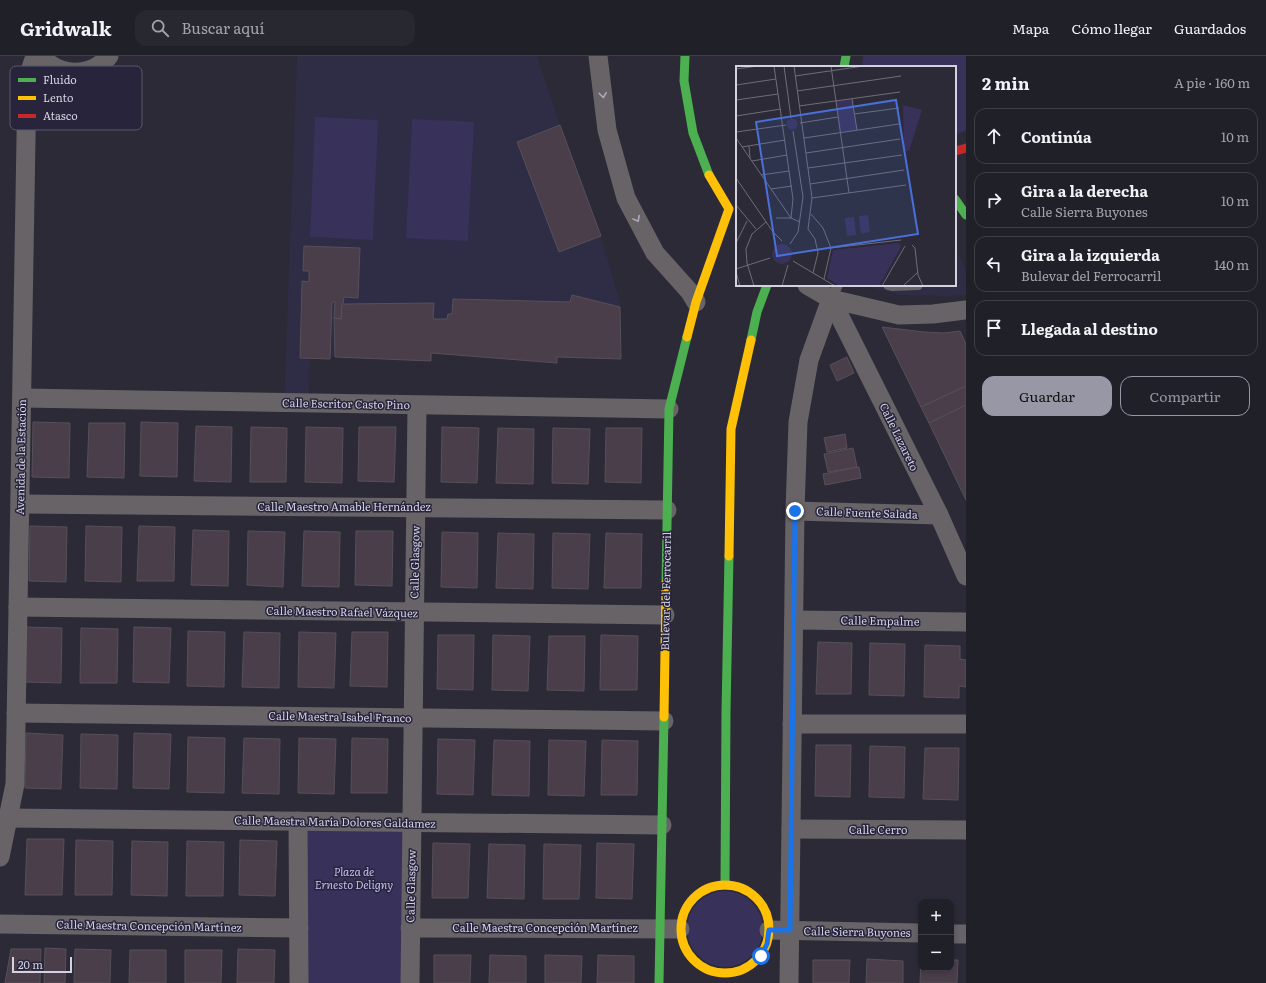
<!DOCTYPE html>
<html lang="es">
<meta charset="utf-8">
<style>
:root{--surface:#202028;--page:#282830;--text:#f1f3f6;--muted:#a2a3a8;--line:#3d3e45;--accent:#9897a5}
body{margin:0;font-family:Literata,serif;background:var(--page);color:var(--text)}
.controls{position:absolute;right:12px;bottom:12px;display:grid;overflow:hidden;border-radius:8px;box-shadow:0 2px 6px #0003}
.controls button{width:36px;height:36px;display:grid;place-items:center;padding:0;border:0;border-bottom:1px solid var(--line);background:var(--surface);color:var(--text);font:20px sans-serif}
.scale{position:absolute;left:12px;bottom:10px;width:60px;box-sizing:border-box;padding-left:4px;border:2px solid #d3d2e1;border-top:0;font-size:11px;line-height:14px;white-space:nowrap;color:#d3d2e1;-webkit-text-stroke:3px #27243c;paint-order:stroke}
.stop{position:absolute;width:12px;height:12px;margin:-9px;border:3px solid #1a73e8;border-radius:50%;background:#fff}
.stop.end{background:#1a73e8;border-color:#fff;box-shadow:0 1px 4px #0008}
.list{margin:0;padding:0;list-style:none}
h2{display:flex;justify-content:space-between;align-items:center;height:52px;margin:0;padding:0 16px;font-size:17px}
h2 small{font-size:13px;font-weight:400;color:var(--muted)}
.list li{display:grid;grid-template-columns:26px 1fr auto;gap:12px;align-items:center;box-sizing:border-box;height:56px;margin:0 8px 8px;padding:0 8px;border:1px solid var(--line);border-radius:12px}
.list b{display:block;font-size:15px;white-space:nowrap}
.list p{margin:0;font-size:13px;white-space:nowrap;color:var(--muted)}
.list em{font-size:13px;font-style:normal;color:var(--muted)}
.actions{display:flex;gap:8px;padding:12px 16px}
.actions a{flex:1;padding:9px 0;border:1px solid var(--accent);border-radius:12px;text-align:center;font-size:14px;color:var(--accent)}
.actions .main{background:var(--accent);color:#111}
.icon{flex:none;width:22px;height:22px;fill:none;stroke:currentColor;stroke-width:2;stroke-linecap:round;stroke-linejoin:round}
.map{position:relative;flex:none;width:966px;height:927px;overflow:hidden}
header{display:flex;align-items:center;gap:24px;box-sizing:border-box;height:56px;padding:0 20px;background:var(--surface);border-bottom:1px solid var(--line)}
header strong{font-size:19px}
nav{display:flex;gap:22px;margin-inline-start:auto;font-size:14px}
.search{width:280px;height:36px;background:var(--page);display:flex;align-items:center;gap:10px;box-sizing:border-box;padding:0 14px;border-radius:12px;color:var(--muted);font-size:15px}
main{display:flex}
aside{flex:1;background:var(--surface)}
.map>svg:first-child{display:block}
.built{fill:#2f2c46}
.green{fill:#38315a}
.building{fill:#4a3e4a;stroke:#565058}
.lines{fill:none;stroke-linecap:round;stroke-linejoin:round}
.lane{stroke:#676366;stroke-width:10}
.street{stroke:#676366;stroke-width:19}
.fast{stroke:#4caf50;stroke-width:9}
.slow{stroke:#ffc107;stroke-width:9}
.jam{stroke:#c62828;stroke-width:9}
.oneway{stroke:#adabb6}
.route{stroke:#1a73e8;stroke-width:5}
.labels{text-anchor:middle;stroke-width:3;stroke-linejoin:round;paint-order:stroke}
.street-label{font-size:11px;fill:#d3d2e1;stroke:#27243c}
.park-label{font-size:11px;font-style:italic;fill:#c2bcf1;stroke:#27243c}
.inset-road{fill:none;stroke:#6e6d7a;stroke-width:1}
.view{fill:#4a6fda;fill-opacity:0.15;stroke:#4a6fda;stroke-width:2}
.inset-edge{fill:none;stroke:#d3d2e1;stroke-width:2}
.key{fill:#27243c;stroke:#5b586e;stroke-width:1}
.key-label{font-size:11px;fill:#d3d2e1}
</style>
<header>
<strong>Gridwalk</strong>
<div class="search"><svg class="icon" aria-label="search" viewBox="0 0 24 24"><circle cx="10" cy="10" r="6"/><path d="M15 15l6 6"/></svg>Buscar aquí</div>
<nav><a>Mapa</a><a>Cómo llegar</a><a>Guardados</a></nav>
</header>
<main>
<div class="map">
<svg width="966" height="927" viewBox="0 0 966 927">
<rect width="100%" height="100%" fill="#2b2a36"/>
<g class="built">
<path d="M297,0H537L560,69L601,180L620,246L621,303L558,301L557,307L432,297L431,305L310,300L308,347H284Z"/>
<path d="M955,190L966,216V239L949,240L899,239L861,229H955Z"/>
</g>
<g class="green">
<path d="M863,0H966V74L955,79V11H862Z"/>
<path d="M315,61L378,64L373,184L310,181Z"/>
<path d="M412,63L474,66L468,185L406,182Z"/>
<path d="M298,765L412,766L410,927H299Z"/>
<circle cx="725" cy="873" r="38"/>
</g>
<g class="building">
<path d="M560,69L601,180L559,196L517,86Z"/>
<path d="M304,190L360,192L358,242L344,241L341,263L334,262L335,246H332L330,303L300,302L302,225L309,226V215H303Z"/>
<path d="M572,239L620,251L621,303L557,301V307L431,297V305L335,301L334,262L341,263L342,248L434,247L433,263H447L448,258H452L453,243L570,246Z"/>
<path d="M882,271L924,276L944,277L960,275L966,288V330L921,351Z"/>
<path d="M847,301L854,317L837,325L830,309Z"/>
<path d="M966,330V349L929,367L921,351Z"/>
<path d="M966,349V444L929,367Z"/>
<path d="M33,366L70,367L69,422L32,421Z"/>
<path d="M141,366L178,367L177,421L140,420Z"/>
<path d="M89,367H125L124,422L87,421Z"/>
<path d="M196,370L232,371L231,426L194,425Z"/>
<path d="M251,371L287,372L286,426H250Z"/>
<path d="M306,371L343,372L342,427L305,426Z"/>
<path d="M359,371H396L394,426L358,425Z"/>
<path d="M442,371L479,372L477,427L441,426Z"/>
<path d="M498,372L534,373L533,428L496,427Z"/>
<path d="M553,372L590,373L588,428L552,427Z"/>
<path d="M606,372H642L641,427L605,426Z"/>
<path d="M845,378L847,392L827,396L824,382Z"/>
<path d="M853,392L857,411L828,416L824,398Z"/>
<path d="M859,411L861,422L825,429L823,418Z"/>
<path d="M30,470L67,471L66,526L29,525Z"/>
<path d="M86,470L122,471L121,526L85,525Z"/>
<path d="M139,470L175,471L174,525H137Z"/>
<path d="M193,474L229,475L228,530L191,529Z"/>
<path d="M248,475L285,476L283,531L247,529Z"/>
<path d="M304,475L340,476L339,531L302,530Z"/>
<path d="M356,475H393L392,530L355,529Z"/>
<path d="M442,476L478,477L477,532L441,531Z"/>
<path d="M498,477L534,478L533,533L496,532Z"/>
<path d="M553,477L590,478L588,533L552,532Z"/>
<path d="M606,477L642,478L641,532H604Z"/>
<path d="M26,571L62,572L61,627L25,626Z"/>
<path d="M134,571L171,572L169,627L133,626Z"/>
<path d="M81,572L118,573L117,627H80Z"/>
<path d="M188,575L225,576L224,631L187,630Z"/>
<path d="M244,576L280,577L279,632L242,631Z"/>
<path d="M299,576L336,577L334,632L298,631Z"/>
<path d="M352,576H388L387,631L350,630Z"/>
<path d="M438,579H474L473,634L437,633Z"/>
<path d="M493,579L530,580L528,635L492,634Z"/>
<path d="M601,579L638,580L637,634H600Z"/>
<path d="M549,580H585L584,635L547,634Z"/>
<path d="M818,586L852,587L851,638H816Z"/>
<path d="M870,587L905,588L904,640L869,639Z"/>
<path d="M925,589L960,590V603L966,604V631L959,630V642L924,641Z"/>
<path d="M26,677L63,679L61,733L25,732Z"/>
<path d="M134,677L171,678L169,733L133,732Z"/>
<path d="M81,678L118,679L117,733L80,732Z"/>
<path d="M188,681L225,682L224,737L187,736Z"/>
<path d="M244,682L280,683L279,738L242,737Z"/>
<path d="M299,682L336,683L334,738L298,737Z"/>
<path d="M352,682L388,683L387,737H351Z"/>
<path d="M438,683L475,684L473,739L437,738Z"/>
<path d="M494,684L530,685L529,740L492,739Z"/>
<path d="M549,684L586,685L584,740L548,739Z"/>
<path d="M602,684L638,685L637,739H601Z"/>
<path d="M816,689H851L850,741L815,740Z"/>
<path d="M870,690L905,691L904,742L869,741Z"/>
<path d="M925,692H959L958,744L923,743Z"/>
<path d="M27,783H64L62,839H25Z"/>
<path d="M76,784L113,785L112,839H75Z"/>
<path d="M240,784L277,785L275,840L239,839Z"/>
<path d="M132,785L168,786L167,840L131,839Z"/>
<path d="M187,785L224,786L223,840H186Z"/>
<path d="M433,787L470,788L468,842H432Z"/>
<path d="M597,787L634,788L632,843L596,842Z"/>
<path d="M489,788L525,789L524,843L487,842Z"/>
<path d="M544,788L581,789L579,843H543Z"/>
<path d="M45,892L66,893L65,927H44Z"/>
<path d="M11,893H41L40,927H5Z"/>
<path d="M75,893L111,894L110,927H74Z"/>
<path d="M238,893L275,894L274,927H237Z"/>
<path d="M130,894H166V927H129Z"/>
<path d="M185,894H222L221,927H185Z"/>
<path d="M434,899H471L470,927H434Z"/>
<path d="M490,899L526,900V927H489Z"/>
<path d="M545,899L582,900L581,927H545Z"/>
<path d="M598,899L634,900V927H597Z"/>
<path d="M867,903L903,905V927H866Z"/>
<path d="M921,903V912H951V904H958L957,927H920Z"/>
<path d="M813,904H850L849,927H813Z"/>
</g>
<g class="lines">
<g class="lane">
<path d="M888,229L892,230L918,229"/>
<path d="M831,243L838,229"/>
</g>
<g class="street">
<path d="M41,0C59,21 91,22 109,0"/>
<path d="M598,0L607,74L626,142L655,197L690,236L696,246"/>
<path d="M807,229L831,243L899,259L933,258L966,254"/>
<path d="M831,243L939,459L966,520"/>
<path d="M23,342L669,353"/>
<path d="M21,448L667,454"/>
<path d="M795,455L939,459"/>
<path d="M18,551L665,559"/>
<path d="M794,564L966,566"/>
<path d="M16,657L664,665"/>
<path d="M792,668H966"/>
<path d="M7,762L662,769"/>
<path d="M298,765L299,927"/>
<path d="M791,773L966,774"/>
<path d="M0,801L15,728L27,24L35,0"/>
<path d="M0,868L299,872"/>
<path d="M410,872L680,873"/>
<path d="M769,874L921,877"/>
<path d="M951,878H966"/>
<path d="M410,927L417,350"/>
<path d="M789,927L795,455L798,366L809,304L831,243"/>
</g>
<g class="fast">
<path d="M685,0L684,25L693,77L709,119"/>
<path d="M844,11L846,0"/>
<path d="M955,143L966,159"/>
<path d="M751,284L757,256L767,229"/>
<path d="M666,527L669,353L687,281"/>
<path d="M725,829L726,656L729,500"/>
<path d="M659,927L664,661"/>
</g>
<g class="slow">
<path d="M687,281L696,246L729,153L709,119"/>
<path d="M729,500L731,373L751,284"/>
<path d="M664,661L666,527"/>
<circle cx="725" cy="873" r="44"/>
</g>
<path class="jam" d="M955,95L966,92"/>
</g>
<defs><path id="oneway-chevron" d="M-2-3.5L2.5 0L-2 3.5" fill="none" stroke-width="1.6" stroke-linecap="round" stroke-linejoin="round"/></defs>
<g class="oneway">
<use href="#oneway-chevron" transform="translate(603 39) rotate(83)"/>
<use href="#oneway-chevron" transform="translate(637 163) rotate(62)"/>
</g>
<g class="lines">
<path class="route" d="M761,900L767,888L769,874H790L795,455"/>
</g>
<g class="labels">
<g class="street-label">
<text transform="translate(346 348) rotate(1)" y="4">Calle Escritor Casto Pino</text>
<text transform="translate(899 381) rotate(64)" y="4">Calle Lazareto</text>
<text transform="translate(21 401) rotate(-89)" y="4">Avenida de la Estación</text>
<text x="344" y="455">Calle Maestro Amable Hernández</text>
<text transform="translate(867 457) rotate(2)" y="4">Calle Fuente Salada</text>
<text transform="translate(415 506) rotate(-89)" y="4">Calle Glasgow</text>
<text transform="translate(666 535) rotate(-89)" y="4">Bulevar del Ferrocarril</text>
<text transform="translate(342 556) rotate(1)" y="4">Calle Maestro Rafael Vázquez</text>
<text transform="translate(880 565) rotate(1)" y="4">Calle Empalme</text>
<text transform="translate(340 661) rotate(1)" y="4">Calle Maestra Isabel Franco</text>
<text transform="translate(335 766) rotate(1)" y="4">Calle Maestra María Dolores Galdamez</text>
<text x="878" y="778">Calle Cerro</text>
<text transform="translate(411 830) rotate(-89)" y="4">Calle Glasgow</text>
<text transform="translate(149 870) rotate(1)" y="4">Calle Maestra Concepción Martínez</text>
<text x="545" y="876">Calle Maestra Concepción Martínez</text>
<text transform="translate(857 876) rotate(1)" y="4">Calle Sierra Buyones</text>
</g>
<g class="park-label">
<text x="354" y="820">Plaza de<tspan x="354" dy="13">Ernesto Deligny</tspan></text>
</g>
</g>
<g transform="translate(736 10)">
<rect width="220" height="220" fill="#2b2a36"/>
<path d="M116,33L121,64L104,66L100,35ZM167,39L186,44L173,85H168ZM50.5 58a5.5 5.5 0 1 1 11 0a5.5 5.5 0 1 1-11 0ZM132,149L134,166L125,168L123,150ZM118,151L120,169L111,170L109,152ZM163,177L165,181L143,220H104L91,212L97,184ZM36 188a10 10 0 1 1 20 0a10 10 0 1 1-20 0Z" fill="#38315a"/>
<path class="inset-road" d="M38,0L57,133L55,152M48,0L55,52M58,0L76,132L72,163L79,173L82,187L77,207M95,0L113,127M0,3L22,0M59,10L128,0M0,19L40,13M61,25L165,10M116,33L121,64M0,34L42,28M63,40L164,26M118,48L163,42M0,50L45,43M64,57L102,51M0,66L50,59M0,72L55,152M68,72L163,58M13,80L14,92M6,81L49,74M70,87L164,73M16,95L51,89M72,102L166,89M25,109L53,105M0,112L37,166L46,175M74,118L168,104M35,123L56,120M76,132L170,119M0,139L20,163M75,148L87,162L95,182L88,213M40,152H55L64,156M0,177L11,155M54,178L62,166L67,131L57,65M176,179L179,182L182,209L187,220M95,182L165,174M57,195L99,220M0,203L34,192M0,206L4,220M18,220L11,197L10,183L16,168L30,156M46,220L52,199M146,220L169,180M167,220L182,206"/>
<path class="view" d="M160,34L182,168L41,190L20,56Z"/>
<rect width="220" height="220" class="inset-edge"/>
</g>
<rect x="10" y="10" width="132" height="64" rx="6" class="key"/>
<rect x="18" y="22" width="18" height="4" fill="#4caf50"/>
<rect x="18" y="40" width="18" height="4" fill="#ffc107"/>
<rect x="18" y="58" width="18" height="4" fill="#c62828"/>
<g class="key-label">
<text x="43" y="28">Fluido</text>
<text x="43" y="46">Lento</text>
<text x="43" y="64">Atasco</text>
</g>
</svg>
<div class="controls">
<button>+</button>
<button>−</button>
</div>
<div class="scale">20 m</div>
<div class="stop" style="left:761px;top:900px"></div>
<div class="stop end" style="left:795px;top:455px"></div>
</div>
<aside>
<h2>2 min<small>A pie · 160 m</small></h2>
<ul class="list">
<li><svg class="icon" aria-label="ahead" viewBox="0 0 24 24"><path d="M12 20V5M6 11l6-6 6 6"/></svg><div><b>Continúa</b></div><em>10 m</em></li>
<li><svg class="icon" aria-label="right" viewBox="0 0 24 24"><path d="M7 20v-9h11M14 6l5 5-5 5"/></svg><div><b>Gira a la derecha</b><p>Calle Sierra Buyones</p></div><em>10 m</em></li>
<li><svg class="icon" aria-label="left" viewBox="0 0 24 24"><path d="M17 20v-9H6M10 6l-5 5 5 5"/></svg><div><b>Gira a la izquierda</b><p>Bulevar del Ferrocarril</p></div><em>140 m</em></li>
<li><svg class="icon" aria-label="arrive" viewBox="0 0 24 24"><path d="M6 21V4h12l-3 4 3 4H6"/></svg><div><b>Llegada al destino</b></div></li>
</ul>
<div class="actions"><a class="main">Guardar</a><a>Compartir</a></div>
</aside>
</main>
